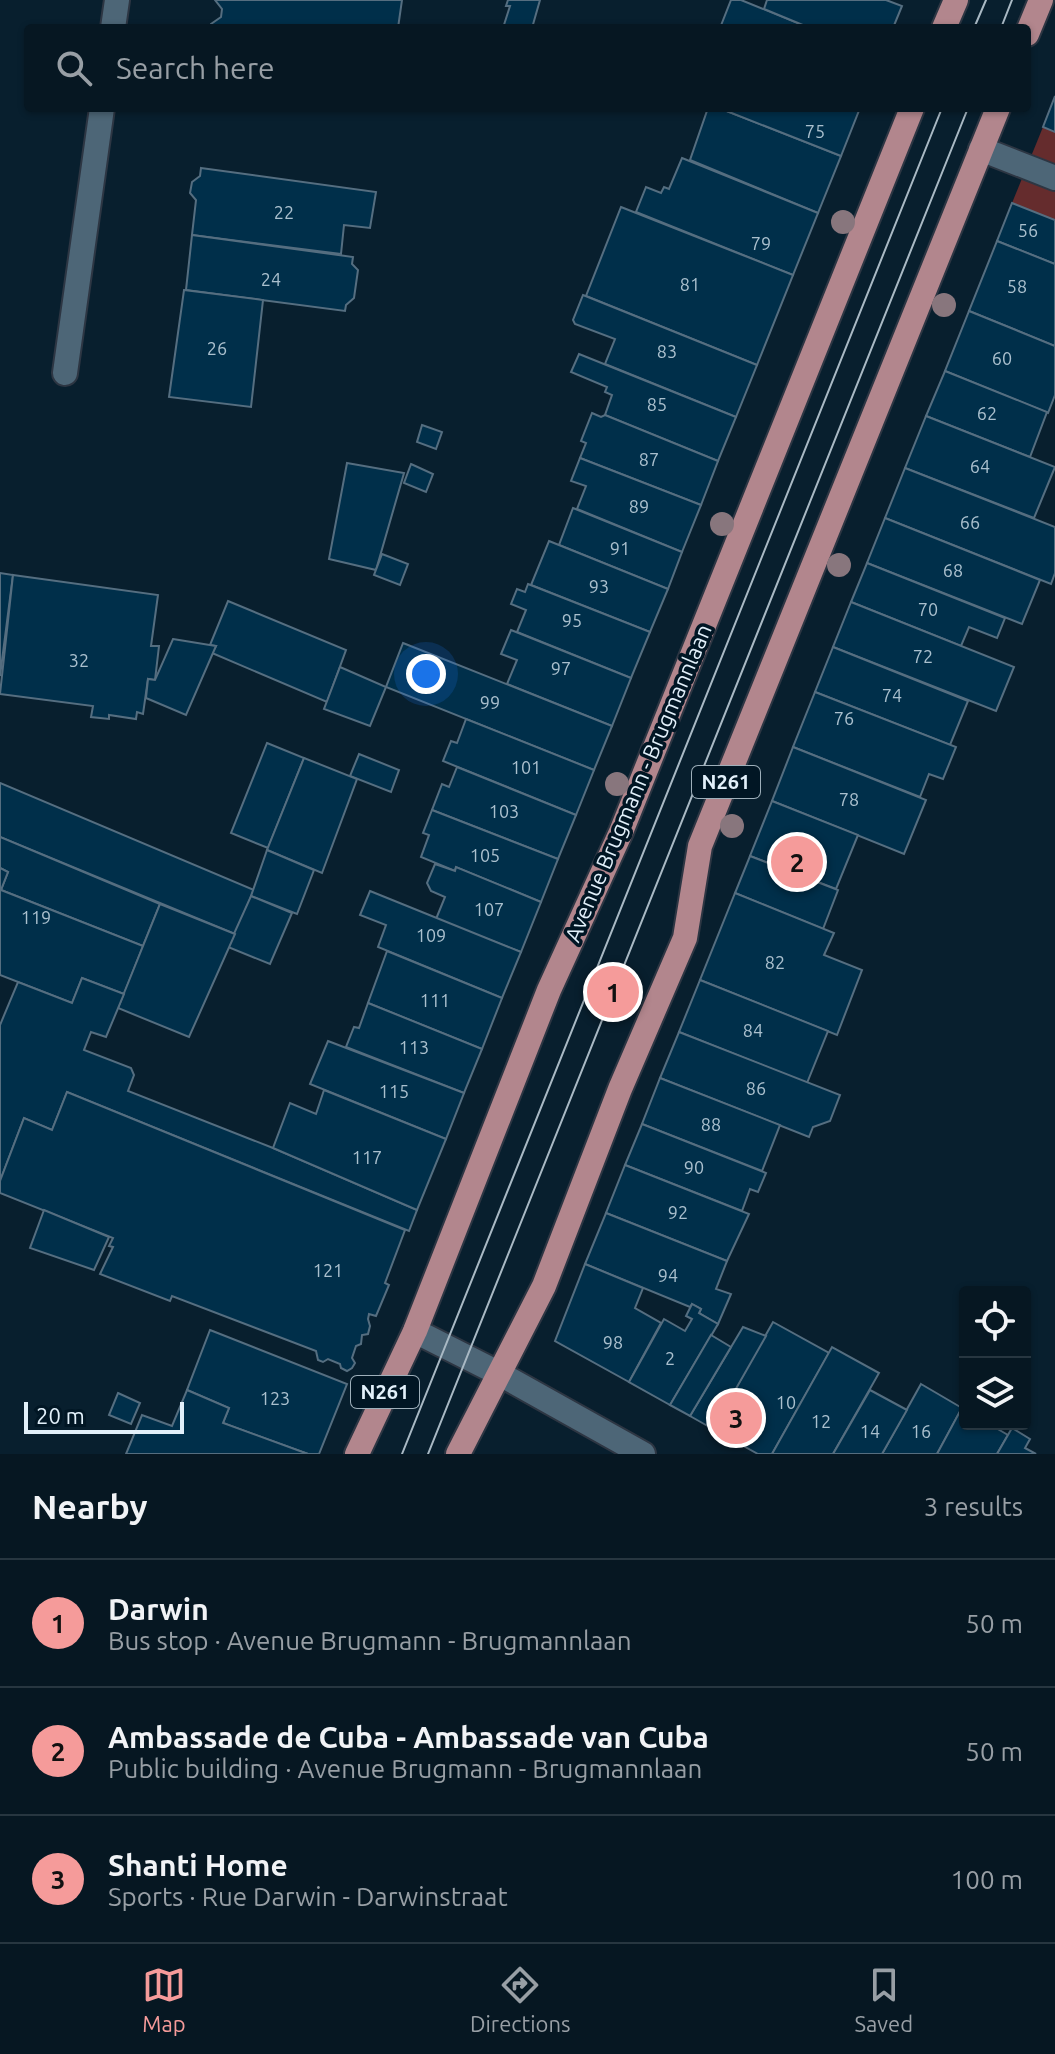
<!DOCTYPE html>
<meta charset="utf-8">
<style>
:root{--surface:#061722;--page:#14242f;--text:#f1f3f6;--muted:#989fa5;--line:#273640;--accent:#f59b9a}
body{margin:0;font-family:Ubuntu,sans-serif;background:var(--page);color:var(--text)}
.controls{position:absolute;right:24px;bottom:24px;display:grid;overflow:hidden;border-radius:8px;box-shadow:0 2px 6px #0004}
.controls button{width:72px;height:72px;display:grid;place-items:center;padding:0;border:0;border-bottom:2px solid var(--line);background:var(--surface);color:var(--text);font:40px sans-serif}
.scale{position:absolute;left:24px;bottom:20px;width:160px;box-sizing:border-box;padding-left:8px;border:4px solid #e2f0fa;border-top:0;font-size:22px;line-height:28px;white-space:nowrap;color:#e2f0fa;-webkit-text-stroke:6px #011624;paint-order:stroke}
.you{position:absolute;left:426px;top:674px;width:28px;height:28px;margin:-20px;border:6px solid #fff;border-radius:50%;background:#1a73e8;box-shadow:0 0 0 12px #1a73e833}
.badge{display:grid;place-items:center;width:52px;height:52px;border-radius:50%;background:var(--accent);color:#111;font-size:26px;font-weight:700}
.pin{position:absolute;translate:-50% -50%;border:4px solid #fff;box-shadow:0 2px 8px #0006}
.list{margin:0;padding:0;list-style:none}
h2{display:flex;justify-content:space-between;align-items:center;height:104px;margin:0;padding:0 32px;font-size:34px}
h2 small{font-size:26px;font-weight:400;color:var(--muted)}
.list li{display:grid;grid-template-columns:52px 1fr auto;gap:24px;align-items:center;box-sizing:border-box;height:128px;padding:0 32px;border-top:2px solid var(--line)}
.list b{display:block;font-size:30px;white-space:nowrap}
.list p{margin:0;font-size:26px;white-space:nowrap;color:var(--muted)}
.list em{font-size:26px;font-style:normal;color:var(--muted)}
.icon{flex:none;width:44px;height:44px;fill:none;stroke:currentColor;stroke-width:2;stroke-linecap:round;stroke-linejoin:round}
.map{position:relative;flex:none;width:1055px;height:1454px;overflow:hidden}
.search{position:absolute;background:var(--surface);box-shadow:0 2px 6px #0004;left:24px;right:24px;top:24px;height:88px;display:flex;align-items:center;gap:20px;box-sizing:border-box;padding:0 28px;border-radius:8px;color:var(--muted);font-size:30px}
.sheet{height:488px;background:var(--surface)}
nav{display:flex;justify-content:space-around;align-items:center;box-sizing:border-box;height:112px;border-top:2px solid var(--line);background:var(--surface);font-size:22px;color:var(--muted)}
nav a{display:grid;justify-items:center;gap:4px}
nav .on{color:var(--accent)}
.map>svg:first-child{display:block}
.green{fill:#652c2d}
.building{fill:#002f4a;stroke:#556e80;stroke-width:2}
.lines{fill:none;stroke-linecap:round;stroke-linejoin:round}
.minor-casing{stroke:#2d3643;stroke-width:28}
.major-casing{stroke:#2d3643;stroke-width:28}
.minor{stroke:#4d6677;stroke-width:24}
.major{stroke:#b2868d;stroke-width:24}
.tram{stroke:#a9b9c4;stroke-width:2}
.tree{fill:#88767d}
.labels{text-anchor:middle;stroke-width:7;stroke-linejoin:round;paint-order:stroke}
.number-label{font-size:18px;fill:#aac0ce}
.shield{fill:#011624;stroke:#9eafba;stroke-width:2}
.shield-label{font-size:20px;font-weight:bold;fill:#e2f0fa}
.street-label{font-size:22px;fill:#e2f0fa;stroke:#011624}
</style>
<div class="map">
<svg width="1055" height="1454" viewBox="0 0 1055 1454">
<rect width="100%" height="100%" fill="#081f2e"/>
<path class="green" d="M1043,127L1055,132V220L1012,203Z"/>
<g class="building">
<path d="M215,0H402L398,28H211V24L221,17L222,9Z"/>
<path d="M508,0H540L532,28H503L510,6H506Z"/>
<path d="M731,0H741L810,28H720Z"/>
<path d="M767,0H886L902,6L893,28H810L764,9Z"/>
<path d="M1055,96V132L1043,127Z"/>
<path d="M708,108H719L841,156L818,213L690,160Z"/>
<path d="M719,108H860L841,156Z"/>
<path d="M682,158L818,213L793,275L636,212L646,187L661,193L664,187L669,189Z"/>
<path d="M201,168L376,192L370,228L344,225L341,254L192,235L196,200L190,193L192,182L200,176Z"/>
<path d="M1012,203L1055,220V264L997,241Z"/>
<path d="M621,207L793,275L757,365L586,296Z"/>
<path d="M192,235L353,257L352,264L358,270L354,298L346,305L345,311L186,290Z"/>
<path d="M997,241L1055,264V346L969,311Z"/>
<path d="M184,290L263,300L251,407L169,397Z"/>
<path d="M583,295L757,365L736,417L605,364L615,339L575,324L573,320Z"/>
<path d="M969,311L1055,346V395L1048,413L945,371Z"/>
<path d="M579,354L736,417L718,461L605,415L612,395L605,392L607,387L571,372Z"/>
<path d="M945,371L1047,412L1030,457L926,416Z"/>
<path d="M592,413L601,417L605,415L718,461L701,505L580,458L586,443L581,441Z"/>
<path d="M926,416L1055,467L1034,518L905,468Z"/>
<path d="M422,425L442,432L436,449L417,442Z"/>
<path d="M580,458L701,505L682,552L577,509L586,486L571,481Z"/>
<path d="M347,463L404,473L376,570L329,559Z"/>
<path d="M411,464L433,474L426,492L404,483Z"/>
<path d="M905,468L1055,527V573L1051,584L885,518Z"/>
<path d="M573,508L682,552L668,589L559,545Z"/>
<path d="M885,518L1040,580L1022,624L867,563Z"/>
<path d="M549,541L668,589L650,632L531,585Z"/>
<path d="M382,554L408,564L400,585L374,575Z"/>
<path d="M867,563L1005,618L997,638L969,627L961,646L851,602Z"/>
<path d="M0,573L13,575L0,676Z"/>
<path d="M13,575L158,595L151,646H159L155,680L148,679L143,714L137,712L136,719L109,715V719L91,717L93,706L0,694Z"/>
<path d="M528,584L650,632L631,678L517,632L526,610L511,604L517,589L525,592Z"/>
<path d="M228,601L346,650L327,702L212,653L216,646L210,645Z"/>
<path d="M851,602L1014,667L996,711L833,647Z"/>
<path d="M511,630L631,678L612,726L507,684L517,660L501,654Z"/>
<path d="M173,639L216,646L186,715L146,698L148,679L155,680Z"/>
<path d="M403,643L612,726L594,770L386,687Z"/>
<path d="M833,647L968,701L950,745L815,692Z"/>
<path d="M340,667L386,687L370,726L324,709Z"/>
<path d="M815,692L956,747L943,779L929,774L920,797L793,747Z"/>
<path d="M466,719L594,770L576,815L443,761L451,741L457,743Z"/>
<path d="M267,743L304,758L268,848L231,833Z"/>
<path d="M793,747L926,800L904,854L772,801Z"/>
<path d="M359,754L399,770L391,792L350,776Z"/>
<path d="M304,758L357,779L322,873L267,850Z"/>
<path d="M457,767L576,815L558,859L432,810L442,784L449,787Z"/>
<path d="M0,783L254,890L235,934L0,837Z"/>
<path d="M772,801L858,835L836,889L750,856Z"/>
<path d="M432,810L558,859L541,902L456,867L455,871L421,857L429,835L423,833Z"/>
<path d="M0,837L160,904L143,946L1,890L8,872L0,868Z"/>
<path d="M267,850L314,870L297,914L251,896Z"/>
<path d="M750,856L838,890L823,929L735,893Z"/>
<path d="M435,864L455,871L456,867L541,902L521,952L436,919L445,897L431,891L427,883Z"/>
<path d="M0,868L8,872L1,890L143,946L124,994L82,978L72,1003L0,975Z"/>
<path d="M370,891L521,952L502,998L378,947L386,925L360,915Z"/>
<path d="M735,893L834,933L824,955L862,970L837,1035L700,980Z"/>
<path d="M251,896L292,913L270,964L228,947Z"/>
<path d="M160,904L235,934L189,1037L118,1008Z"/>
<path d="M387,951L502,998L482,1049L368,1003Z"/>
<path d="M82,978L124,994L106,1037L91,1032L84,1050L131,1068L134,1075L128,1091L273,1148L417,1210L409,1231L67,1092L52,1130L24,1118L0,1181V1025L18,982L72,1003Z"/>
<path d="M700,980L828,1031L807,1083L679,1032Z"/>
<path d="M368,1003L482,1049L464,1093L346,1047L354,1027L359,1028Z"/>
<path d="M679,1032L840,1095L830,1121L813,1127L809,1137L660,1078Z"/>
<path d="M328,1041L464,1093L446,1139L310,1084Z"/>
<path d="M660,1078L780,1125L762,1171L642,1124Z"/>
<path d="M324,1090L446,1139L417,1210L273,1148L290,1103L316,1114Z"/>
<path d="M67,1092L405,1230L385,1283L389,1285L376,1316L369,1314L368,1319L370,1326L368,1334L362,1335L361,1344L356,1346L352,1358L355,1363L352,1368L347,1371L341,1368L340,1364L328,1359L323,1362L318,1360L316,1351L172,1296L170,1301L100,1274L113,1247L109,1246L113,1238L0,1193V1181L24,1118L52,1130Z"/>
<path d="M642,1124L766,1173L758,1192L750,1189L742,1211L625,1165Z"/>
<path d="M625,1165L749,1214L727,1261L606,1213Z"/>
<path d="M44,1210L109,1237L94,1270L30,1248Z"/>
<path d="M606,1213L727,1261L716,1289L731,1294L718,1324L699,1313L701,1309L692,1304L690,1307L585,1264Z"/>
<path d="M585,1264L643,1288L635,1308L661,1323L629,1382L555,1341Z"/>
<path d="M692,1304L701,1309L699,1313L718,1324L670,1405L629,1382L664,1319L685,1331L692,1319L686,1316Z"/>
<path d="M773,1322L829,1353L772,1454H758L713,1429Z"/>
<path d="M743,1327L766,1336L713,1429L690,1416Z"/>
<path d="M210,1330L347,1384L319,1454H308L223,1423L229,1408L187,1390Z"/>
<path d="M711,1335L731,1347L690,1416L670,1405Z"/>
<path d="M832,1347L879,1373L833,1454H772Z"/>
<path d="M921,1384L962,1408L937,1454H882Z"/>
<path d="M187,1390L229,1408L223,1423L308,1454H126L142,1415L172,1426Z"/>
<path d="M870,1390L907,1410L882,1454H833Z"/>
<path d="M118,1393L140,1403L131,1424L109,1415Z"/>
<path d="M965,1402V1424H989L1008,1435L997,1454H937Z"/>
<path d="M1012,1428L1030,1439L1025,1448L1036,1454H997Z"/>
</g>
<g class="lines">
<g class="minor-casing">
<g id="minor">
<path d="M113,28L117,0"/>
<path d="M981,149L1055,178"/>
<path d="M65,373L102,108"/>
<path d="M415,1331L500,1374L643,1454"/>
</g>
</g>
<g class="major-casing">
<g id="major">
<path d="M944,28L956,0"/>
<path d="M1027,34L1041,0"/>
<path d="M357,1454L415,1331L549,990L621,832L912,108"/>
<path d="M458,1454L544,1286L620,1089L685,938L700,846L998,108"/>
</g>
</g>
<use href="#minor" class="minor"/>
<use href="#major" class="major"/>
<g class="tram">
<path d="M974,28L986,0"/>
<path d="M1001,28L1012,0"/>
<path d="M402,1454L942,108"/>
<path d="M428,1454L968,108"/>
</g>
</g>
<g class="tree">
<circle cx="843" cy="222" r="12"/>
<circle cx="944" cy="305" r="12"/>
<circle cx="722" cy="524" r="12"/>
<circle cx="839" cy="565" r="12"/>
<circle cx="617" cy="784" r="12"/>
<circle cx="732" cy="826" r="12"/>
</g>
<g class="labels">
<g class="number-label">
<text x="815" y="138">75</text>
<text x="284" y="219">22</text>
<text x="1028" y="237">56</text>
<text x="761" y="250">79</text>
<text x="271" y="286">24</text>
<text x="690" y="291">81</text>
<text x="1017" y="293">58</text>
<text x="217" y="355">26</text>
<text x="667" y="358">83</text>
<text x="1002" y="365">60</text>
<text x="657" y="411">85</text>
<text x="987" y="420">62</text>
<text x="649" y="466">87</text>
<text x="980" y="473">64</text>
<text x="639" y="513">89</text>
<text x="970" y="529">66</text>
<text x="620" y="555">91</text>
<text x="953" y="577">68</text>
<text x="599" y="593">93</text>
<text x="928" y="616">70</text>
<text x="572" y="627">95</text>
<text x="923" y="663">72</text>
<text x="79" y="667">32</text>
<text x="561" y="675">97</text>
<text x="892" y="702">74</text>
<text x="490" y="709">99</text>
<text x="844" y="725">76</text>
<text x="526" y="774">101</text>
<text x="849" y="806">78</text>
<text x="504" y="818">103</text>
<text x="485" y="862">105</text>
<text x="489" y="916">107</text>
<text x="36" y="924">119</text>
<text x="431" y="942">109</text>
<text x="775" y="969">82</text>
<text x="435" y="1007">111</text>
<text x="753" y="1037">84</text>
<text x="414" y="1054">113</text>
<text x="756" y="1095">86</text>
<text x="394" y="1098">115</text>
<text x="711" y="1131">88</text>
<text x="367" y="1164">117</text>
<text x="694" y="1174">90</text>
<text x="678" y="1219">92</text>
<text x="328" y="1277">121</text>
<text x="668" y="1282">94</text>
<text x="613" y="1349">98</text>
<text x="670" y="1365">2</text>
<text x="275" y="1405">123</text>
<text x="786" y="1409">10</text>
<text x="821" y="1428">12</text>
<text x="870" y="1438">14</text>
<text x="921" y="1438">16</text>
</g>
<g class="shield">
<rect x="692" y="766" width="68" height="32" rx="6"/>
<rect x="351" y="1376" width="68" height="32" rx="6"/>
</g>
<g class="shield-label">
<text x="726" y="789">N261</text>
<text x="385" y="1399">N261</text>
</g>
<g class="street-label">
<text transform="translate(638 783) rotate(-67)" y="8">Avenue Brugmann - Brugmannlaan</text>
</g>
</g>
</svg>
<div class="controls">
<button><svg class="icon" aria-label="locate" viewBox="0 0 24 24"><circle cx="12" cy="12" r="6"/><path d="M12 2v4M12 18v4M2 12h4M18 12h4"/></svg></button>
<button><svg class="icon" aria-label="layers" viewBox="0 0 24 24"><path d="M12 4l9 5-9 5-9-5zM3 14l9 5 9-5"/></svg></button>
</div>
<div class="scale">20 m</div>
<div class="you"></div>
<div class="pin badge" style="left:613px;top:992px">1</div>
<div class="pin badge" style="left:797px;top:862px">2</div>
<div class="pin badge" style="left:736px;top:1418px">3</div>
<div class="search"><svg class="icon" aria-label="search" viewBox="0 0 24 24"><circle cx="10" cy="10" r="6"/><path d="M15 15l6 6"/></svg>Search here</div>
</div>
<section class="sheet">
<h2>Nearby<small>3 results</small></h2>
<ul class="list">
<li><span class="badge">1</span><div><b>Darwin</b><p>Bus stop · Avenue Brugmann - Brugmannlaan</p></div><em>50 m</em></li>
<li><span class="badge">2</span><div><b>Ambassade de Cuba - Ambassade van Cuba</b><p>Public building · Avenue Brugmann - Brugmannlaan</p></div><em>50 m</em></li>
<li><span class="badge">3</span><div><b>Shanti Home</b><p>Sports · Rue Darwin - Darwinstraat</p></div><em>100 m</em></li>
</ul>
</section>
<nav>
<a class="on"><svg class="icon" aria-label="map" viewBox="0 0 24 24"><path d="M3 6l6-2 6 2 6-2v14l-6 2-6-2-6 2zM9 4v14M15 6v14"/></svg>Map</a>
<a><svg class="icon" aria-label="directions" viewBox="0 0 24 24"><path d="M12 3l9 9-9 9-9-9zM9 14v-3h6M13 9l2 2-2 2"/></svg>Directions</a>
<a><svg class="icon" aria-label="saved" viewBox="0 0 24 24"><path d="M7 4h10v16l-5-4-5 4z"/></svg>Saved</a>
</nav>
